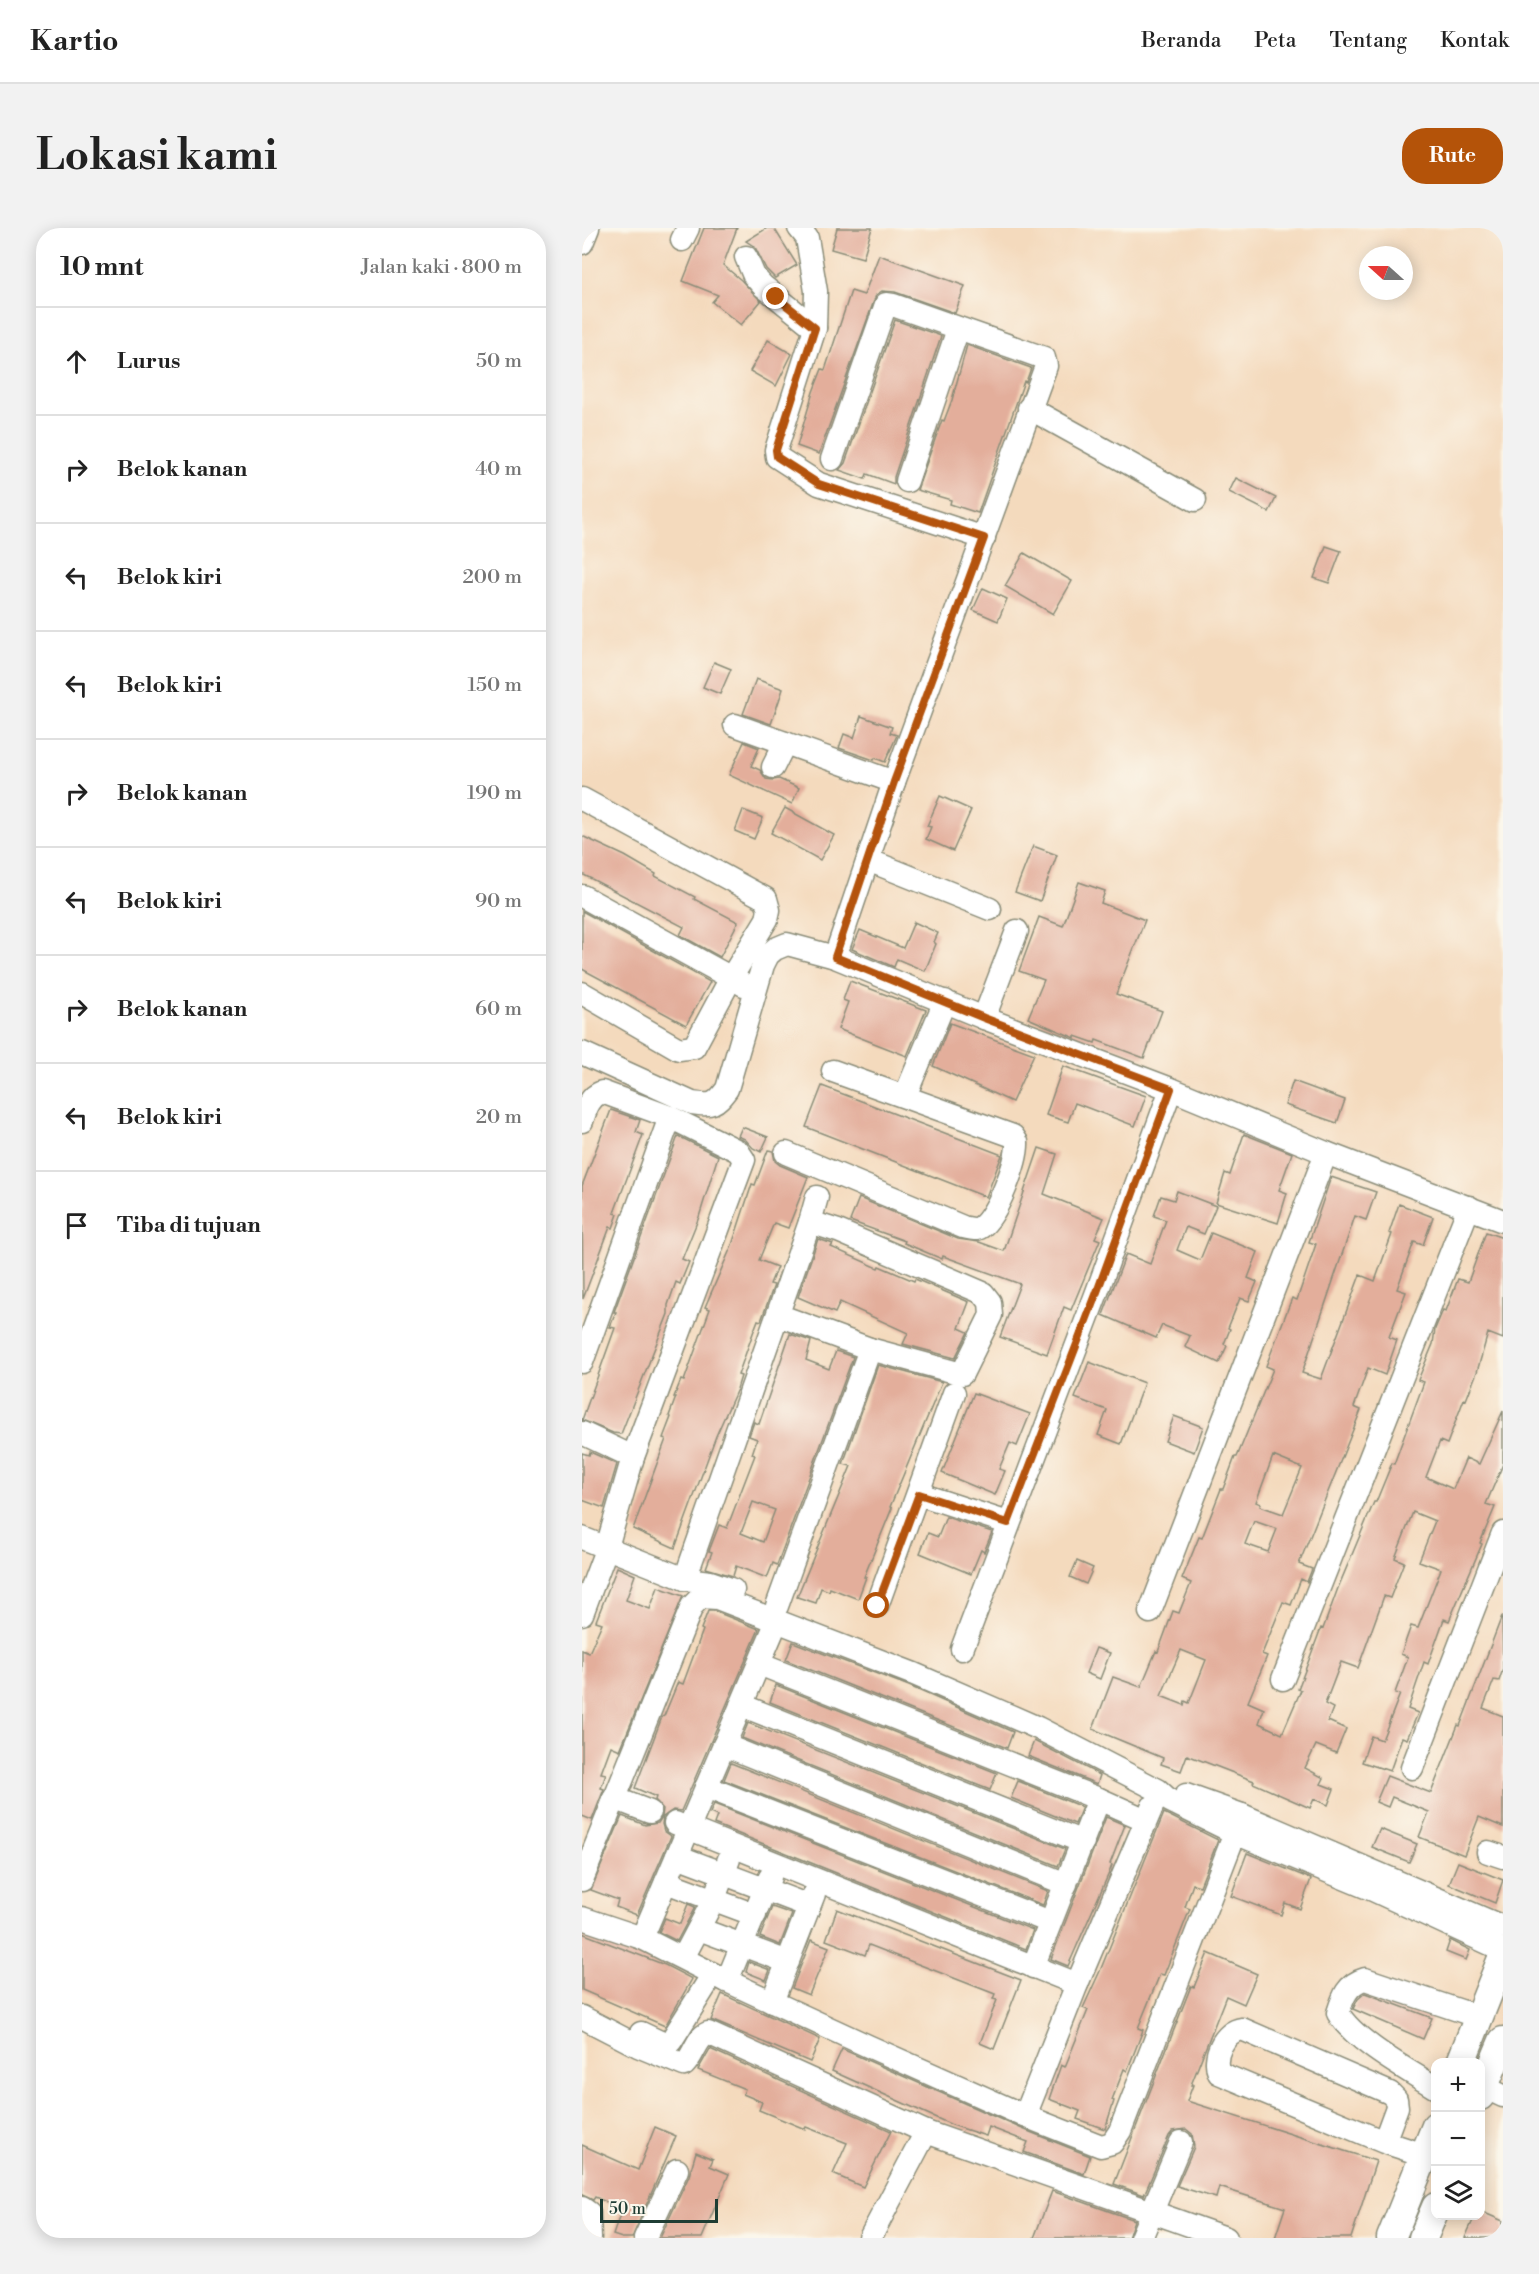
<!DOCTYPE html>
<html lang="id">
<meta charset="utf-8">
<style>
:root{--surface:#fff;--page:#f2f2f2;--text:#222;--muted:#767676;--line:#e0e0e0;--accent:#b45309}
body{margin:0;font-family:"Libre Bodoni",serif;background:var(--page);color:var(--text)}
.controls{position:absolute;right:18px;bottom:18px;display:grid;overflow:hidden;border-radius:12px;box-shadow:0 3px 15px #0003}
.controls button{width:54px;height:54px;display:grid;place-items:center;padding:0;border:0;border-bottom:2px solid var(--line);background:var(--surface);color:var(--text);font:30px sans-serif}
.compass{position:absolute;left:777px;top:18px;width:54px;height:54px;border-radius:50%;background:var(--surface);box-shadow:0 3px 15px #0003;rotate:291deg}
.scale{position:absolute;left:18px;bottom:15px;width:118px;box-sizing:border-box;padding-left:6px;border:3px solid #1f3d34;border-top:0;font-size:16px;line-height:21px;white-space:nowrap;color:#1f3d34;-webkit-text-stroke:4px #fbf7ec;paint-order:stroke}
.stop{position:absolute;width:18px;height:18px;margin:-14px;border:4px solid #b45309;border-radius:50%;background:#fff}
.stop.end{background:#b45309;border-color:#fff;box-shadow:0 2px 6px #0008}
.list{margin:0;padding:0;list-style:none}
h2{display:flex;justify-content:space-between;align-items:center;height:78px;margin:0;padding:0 24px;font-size:26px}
h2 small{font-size:20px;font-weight:400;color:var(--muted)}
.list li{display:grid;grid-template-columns:39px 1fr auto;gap:18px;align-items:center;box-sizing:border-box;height:108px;padding:0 24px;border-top:2px solid var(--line)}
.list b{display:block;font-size:22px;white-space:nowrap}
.list em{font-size:20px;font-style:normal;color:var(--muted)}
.icon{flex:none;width:33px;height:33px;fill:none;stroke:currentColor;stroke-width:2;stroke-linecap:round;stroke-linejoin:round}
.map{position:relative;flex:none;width:921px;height:2010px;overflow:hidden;border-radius:24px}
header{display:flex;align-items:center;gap:36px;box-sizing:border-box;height:84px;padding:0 30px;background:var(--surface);border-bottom:2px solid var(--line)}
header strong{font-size:28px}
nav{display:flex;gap:33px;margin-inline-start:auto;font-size:21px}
.intro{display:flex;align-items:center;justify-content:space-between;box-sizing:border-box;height:144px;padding:0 36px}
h1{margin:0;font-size:42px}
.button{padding:15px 27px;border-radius:24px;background:var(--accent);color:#fff;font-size:21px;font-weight:700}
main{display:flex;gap:36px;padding:0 36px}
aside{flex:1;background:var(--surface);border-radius:24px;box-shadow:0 3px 15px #0003}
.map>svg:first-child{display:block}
.building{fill:#e3ae9b;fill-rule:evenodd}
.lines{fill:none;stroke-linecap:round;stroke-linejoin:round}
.minor-casing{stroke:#8a8c78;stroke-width:25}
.major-casing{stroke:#8a8c78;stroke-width:31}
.minor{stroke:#fff;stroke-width:22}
.major{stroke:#fff;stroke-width:28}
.route{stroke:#b45309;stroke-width:8}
</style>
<header>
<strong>Kartio</strong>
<nav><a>Beranda</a><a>Peta</a><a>Tentang</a><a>Kontak</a></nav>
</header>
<div class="intro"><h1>Lokasi kami</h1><a class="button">Rute</a></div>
<main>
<aside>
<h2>10 mnt<small>Jalan kaki · 800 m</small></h2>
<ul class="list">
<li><svg class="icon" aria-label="ahead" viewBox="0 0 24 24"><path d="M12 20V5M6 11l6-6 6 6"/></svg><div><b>Lurus</b></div><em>50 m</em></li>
<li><svg class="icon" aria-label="right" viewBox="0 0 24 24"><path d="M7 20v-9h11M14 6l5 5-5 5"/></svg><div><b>Belok kanan</b></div><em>40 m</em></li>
<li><svg class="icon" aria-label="left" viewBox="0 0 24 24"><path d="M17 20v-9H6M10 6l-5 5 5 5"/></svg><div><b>Belok kiri</b></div><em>200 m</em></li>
<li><svg class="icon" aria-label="left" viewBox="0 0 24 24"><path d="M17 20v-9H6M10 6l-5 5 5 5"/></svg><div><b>Belok kiri</b></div><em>150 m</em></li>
<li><svg class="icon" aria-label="right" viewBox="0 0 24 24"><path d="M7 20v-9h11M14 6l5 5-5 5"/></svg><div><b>Belok kanan</b></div><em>190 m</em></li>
<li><svg class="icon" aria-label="left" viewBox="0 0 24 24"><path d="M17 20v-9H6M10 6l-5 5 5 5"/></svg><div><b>Belok kiri</b></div><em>90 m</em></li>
<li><svg class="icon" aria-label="right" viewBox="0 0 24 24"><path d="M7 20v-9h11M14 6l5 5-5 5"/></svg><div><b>Belok kanan</b></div><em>60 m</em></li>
<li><svg class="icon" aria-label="left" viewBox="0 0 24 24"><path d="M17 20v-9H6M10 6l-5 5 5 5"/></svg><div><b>Belok kiri</b></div><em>20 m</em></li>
<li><svg class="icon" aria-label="arrive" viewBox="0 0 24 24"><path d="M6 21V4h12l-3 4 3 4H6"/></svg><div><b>Tiba di tujuan</b></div></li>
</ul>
</aside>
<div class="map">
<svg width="921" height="2010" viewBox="0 0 921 2010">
<rect width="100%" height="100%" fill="#fbf7ec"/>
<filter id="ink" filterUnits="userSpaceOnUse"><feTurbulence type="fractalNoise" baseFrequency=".0167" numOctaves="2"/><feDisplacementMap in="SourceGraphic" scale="12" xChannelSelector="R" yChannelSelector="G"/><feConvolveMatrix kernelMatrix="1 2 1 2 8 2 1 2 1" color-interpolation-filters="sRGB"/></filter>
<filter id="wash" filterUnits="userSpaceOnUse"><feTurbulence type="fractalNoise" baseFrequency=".008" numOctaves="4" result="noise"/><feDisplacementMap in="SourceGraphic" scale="24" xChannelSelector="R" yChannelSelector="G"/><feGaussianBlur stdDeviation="1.35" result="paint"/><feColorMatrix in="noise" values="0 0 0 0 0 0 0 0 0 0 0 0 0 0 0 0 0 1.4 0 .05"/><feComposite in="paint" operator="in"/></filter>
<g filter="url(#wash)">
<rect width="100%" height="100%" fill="#f4dabd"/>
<g id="blocks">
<g class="building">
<path d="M122,0H155L141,37L159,52L179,73L159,97L130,74L136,67L101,53Z"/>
<path d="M185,0H192L215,37L193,50L184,41L173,19L164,13Z"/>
<path d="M255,0H290L281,30L249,21Z"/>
<path d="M297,27L383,58L373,85L313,64L300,63L294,67L237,226L215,218L231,164L240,141L243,142L269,63L282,67Z"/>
<path d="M313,92L359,108L312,249V256L285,246L283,251L257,242L263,235Z"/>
<path d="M186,112L210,126L194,158L168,143Z"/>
<path d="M385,117L449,140L444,154L442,153L396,285L368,276L369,272L335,262L360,192L362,193L370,172Z"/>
<path d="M654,250L694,270L687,284L647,264Z"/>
<path d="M744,318L759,323L747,355L732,350Z"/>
<path d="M442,325L490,353L471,386L423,358Z"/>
<path d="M401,360L425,371L416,393L391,382Z"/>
<path d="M132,434L149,441L138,466L121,459Z"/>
<path d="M174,451L201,461L189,496L161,486Z"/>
<path d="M279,488L310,499L308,505L315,507L303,534L293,530L292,532L257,520L262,506L272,510Z"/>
<path d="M162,514L177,520L169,538L178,542L184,551L191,552L197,551L217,560L210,576L147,547Z"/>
<path d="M358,568L389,582L371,623L344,611L349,599L345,598Z"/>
<path d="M203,580L252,607L238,632L189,605Z"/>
<path d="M161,582L181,590L172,611L153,603Z"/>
<path d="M0,608L43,628L74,646L73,648L113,669L112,671L156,694L138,729L98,707L102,699L0,646Z"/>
<path d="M451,618L475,627L458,673L433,664Z"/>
<path d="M497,654L523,663L519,675L563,692L534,766L580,783L562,830L514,812L513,815L493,808V810L446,790L462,752L437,743L457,689L481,698Z"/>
<path d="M0,683L128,754L104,797L0,741Z"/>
<path d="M332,694L356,705L352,714L354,716L343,743L315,731L312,739L270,721L278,702L321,720Z"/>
<path d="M268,753L344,782L325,828L256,801L266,774L261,772Z"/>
<path d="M368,795L452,826L430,874L351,838Z"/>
<path d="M481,838L564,868L553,898L493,875L486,894L464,887Z"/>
<path d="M711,853L763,872L755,895L703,877Z"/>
<path d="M240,858L420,927L404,969L224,899Z"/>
<path d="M29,882L58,892L54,904L61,907L32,985L36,986L31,1000L28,999L1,1071L0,958Z"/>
<path d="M160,899L186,909L179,924L171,920L163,911L156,908Z"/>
<path d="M662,906L710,925L697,962L705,965L696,995L634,975L643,945L648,947Z"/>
<path d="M96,908L136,928L117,989L100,1031L107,1034L98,1056L94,1054L86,1077V1086L39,1206L31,1205L0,1192L33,1100L28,1099L34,1084H32Z"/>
<path d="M457,920L475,926L462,966L522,990L513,1010L518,1012L489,1082L482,1079L465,1126L418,1109L438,1056L361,1028L360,1031L322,1015L323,1013L268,993L277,970L376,1011L397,1014L422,1023Z"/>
<path d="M186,922L191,923L193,933L198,937L226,949L206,1000L192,995L177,1032L195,1039L188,1056L192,1057L179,1093L176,1092L171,1105L156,1147L159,1148L155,1161L134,1208L93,1320L51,1301L84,1211L81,1210L89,1189L87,1188L94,1169H92L99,1152L102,1153L128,1081L123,1079L150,1017L170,956L173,957Z"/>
<path d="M749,949L794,964L784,992L773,988L720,1145L739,1151L778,1047L793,1053L810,1006L807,1005L817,976L851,989L841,1017L832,1014L815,1061L824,1064L807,1109L815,1112L803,1147L786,1140L772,1179L779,1182L717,1336L730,1341L725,1354L719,1351L709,1377L701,1374L680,1426L685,1428L666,1474L682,1481L677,1495L700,1506L719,1462L716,1461L739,1400L741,1401L756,1360L792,1274H794L810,1235L812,1236L842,1154L836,1152L851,1116L853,1101L861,1082L864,1083L876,1051L886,1054L904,1004L921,1010V1111L906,1105L895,1144L884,1172L882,1171L865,1216L858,1213L844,1249L871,1261L884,1230L897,1236L921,1183V1236L904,1276L913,1279L898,1315L900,1316L867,1393L862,1391L846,1436L842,1434L826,1481L836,1485L825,1511L820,1509L808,1543L780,1534L789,1508L800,1512L818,1466L813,1465L826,1429L819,1426L829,1398L836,1400L859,1341L837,1333L853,1293L831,1284L813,1330L822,1334L808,1370L802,1368L776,1440L759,1434L743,1476L751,1480L746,1493L764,1501L754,1525L734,1517L723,1540L742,1550L739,1556L752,1561L746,1577L732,1571L728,1580L671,1555L672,1553L605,1527L599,1543L579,1536L581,1530L511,1501L531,1449L559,1459L574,1423L576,1424L591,1383L597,1385L609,1355L600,1351L617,1309L620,1310L639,1261H641L653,1229H655L691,1141L684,1138L710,1070L715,1072L734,1016L727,1014ZM691,1228L720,1240L701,1286L678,1278L679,1276L674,1274ZM672,1293L695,1301L686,1324L663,1316ZM599,1422L624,1432L607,1475L603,1473L602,1477L579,1468Z"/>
<path d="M595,963L634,978L622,1006L604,999L595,1022L618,1032L629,1005L676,1024L666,1050L675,1054L667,1073L658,1070L646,1100L648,1101L642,1116L645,1118L637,1135L603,1119L608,1108L580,1097L574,1110L521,1087L544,1026L568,1036L584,992L572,988L579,968L592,972Z"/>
<path d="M236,1011L251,1016L249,1019L296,1040L297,1038L332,1053L333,1051L387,1074L377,1100L386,1104L373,1130L321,1116L326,1105L258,1074L253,1085L216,1069Z"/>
<path d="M208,1106L229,1113L224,1132L247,1141L254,1123L271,1129L195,1337L191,1335L185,1350L154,1338L151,1348L124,1340L130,1324L127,1323L137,1297L145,1300L173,1227L170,1226L175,1211L167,1208L172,1194L177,1196ZM171,1274L193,1282L181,1314L159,1305Z"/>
<path d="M507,1134L562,1155L539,1216L516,1207L525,1182L493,1170Z"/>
<path d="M296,1137L360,1154L308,1279L310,1280L282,1349H284L276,1371L248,1360L247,1363L239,1360L234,1375L215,1369L269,1238L261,1236Z"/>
<path d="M392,1165L448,1186L435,1218L428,1215L417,1241L423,1243L413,1267L360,1245Z"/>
<path d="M592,1188L621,1199L612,1224L583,1213Z"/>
<path d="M8,1224L35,1236L22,1280L0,1272V1225L7,1227Z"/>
<path d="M364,1289L410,1304L402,1324L399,1322L389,1346L338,1325L346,1305L356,1309Z"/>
<path d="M495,1333L511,1340L504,1356L488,1349Z"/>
<path d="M35,1339L53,1347L44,1372L68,1381L76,1359L101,1368L38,1522L29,1518L19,1545L24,1546L19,1560L22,1561L10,1592L0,1588V1422L7,1425L20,1395L14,1393Z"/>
<path d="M126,1383H132L177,1401L99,1583L91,1582L81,1589L80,1596L82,1603L89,1608L55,1687L34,1679L36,1672L9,1662L40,1588L63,1597L76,1595L80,1589L81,1581L73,1572L74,1569L53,1560L80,1489L82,1488L96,1454L101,1456L121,1402L119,1401Z"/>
<path d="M920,1388L921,1441L917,1453L912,1452L901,1480L921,1488V1599L897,1589L882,1627L837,1609L847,1584L810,1569L806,1579L794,1574L805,1548L849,1565L876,1497L878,1498Z"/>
<path d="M211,1414L327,1458L431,1504L425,1520L204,1432Z"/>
<path d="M514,1420L528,1425L518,1451L504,1445Z"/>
<path d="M194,1457L415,1545L408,1562L188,1474Z"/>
<path d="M166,1495L483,1621L476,1638L160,1510Z"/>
<path d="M452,1513L518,1547L515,1556L446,1528Z"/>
<path d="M149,1535L466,1663L461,1677L142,1552Z"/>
<path d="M436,1553L500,1579L493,1596L429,1570Z"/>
<path d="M132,1576L451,1702L444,1721L132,1596L135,1588L128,1585Z"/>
<path d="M582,1585L636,1612L618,1658L611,1656L603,1679L608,1681L582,1747L578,1746L556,1800L561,1802L545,1843L542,1841L530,1872L532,1873L523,1901L495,1891L498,1883L467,1871L479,1837L483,1839L506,1782L501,1780L518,1743Z"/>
<path d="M524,1589L543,1597L528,1636L530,1637L527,1645L486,1738L469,1731Z"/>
<path d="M798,1601L835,1616L827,1634L790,1619Z"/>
<path d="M665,1625L729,1651L718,1681L703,1675L699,1687L649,1668Z"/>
<path d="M876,1634L921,1652L913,1675L867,1656Z"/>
<path d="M106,1676L113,1679L95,1713L77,1704L83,1690L98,1696Z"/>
<path d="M190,1679L210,1686L198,1717L178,1709Z"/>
<path d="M255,1681L439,1752L412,1821L398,1815L415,1772L411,1771L413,1766L287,1717L283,1727L244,1712Z"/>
<path d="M0,1705L83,1737L110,1751L83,1798L0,1762Z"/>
<path d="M229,1712L247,1719L227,1767L210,1760Z"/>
<path d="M868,1712L888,1722L884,1732L864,1724Z"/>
<path d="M626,1725L675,1746L662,1776L644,1768L609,1857H611L605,1873L794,1933L769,2010H693L703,1980L637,1959L634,1970L595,1958L612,1919L610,1906L604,1901L591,1903L587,1908L562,1967L532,1956L609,1758L612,1759Z"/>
<path d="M167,1734L188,1742L184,1752L164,1744Z"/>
<path d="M783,1765L850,1790L841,1811L771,1781L776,1771Z"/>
<path d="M140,1766L238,1811L228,1834L129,1792Z"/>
<path d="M128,1821L309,1903L281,1959L251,1946L265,1915L224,1899L223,1901L177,1882L180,1874L161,1866L163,1861L116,1842Z"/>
<path d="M260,1821L438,1900L508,1928L502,1946L442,1924L446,1914L407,1899L404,1908L370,1897L250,1843Z"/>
<path d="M73,1899L94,1908L50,2010H40L31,2007L40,1981L13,1969L11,1972L0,1967V1917L56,1942Z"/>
<path d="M114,1924L131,1931L128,1938L147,1946L128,1991L120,2010H78L107,1948Z"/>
<path d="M470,1963L552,1992L546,2010H452Z"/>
<path d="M898,1983L921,1993V2010H883L893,1988H898Z"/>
</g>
</g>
</g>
<g filter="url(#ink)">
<use href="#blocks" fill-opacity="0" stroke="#8a8c78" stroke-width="1.5"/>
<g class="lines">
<g class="minor-casing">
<g id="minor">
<path d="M217,0L225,10L234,63L233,100L194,222L195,229L237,256L402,310"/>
<path d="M100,12L106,0"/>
<path d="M0,15L6,0"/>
<path d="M164,29L172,48L181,58L233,100"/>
<path d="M447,180L613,272"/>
<path d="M250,231L304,76L311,77L462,130L464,138L312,554L253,729"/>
<path d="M325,253L376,101"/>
<path d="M153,497L312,554"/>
<path d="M191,539L203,515"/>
<path d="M0,571L184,671L187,682L185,691L149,750L112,819L97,821L0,765"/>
<path d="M286,632L408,681"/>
<path d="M0,668L162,757"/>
<path d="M402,790L435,703"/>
<path d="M0,825L110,875C130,878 133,877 145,861L181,737L186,727L193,721L205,716L253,729L402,790L589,861L744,925L921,993"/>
<path d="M323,868L363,773"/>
<path d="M0,893C4,881 7,869 20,864L88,889L156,923L162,932L51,1229L25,1319L0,1386"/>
<path d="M204,925L381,999C387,1000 393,1003 399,999C415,988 436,933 435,914L431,908L251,843"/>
<path d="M228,994L235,969"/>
<path d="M0,1134L88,889"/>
<path d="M0,1205L51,1229"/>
<path d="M337,1266L426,1295"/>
<path d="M0,1310L103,1351L128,1354L151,1362"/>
<path d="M103,1351L228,994L256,1003L401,1065L408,1074L409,1087L380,1146L288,1121L196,1087"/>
<path d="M195,1378L288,1121"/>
<path d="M295,1378L372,1165"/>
<path d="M568,1384L744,925"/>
<path d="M380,1421L515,1064L589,861"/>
<path d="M177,1436L517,1571L564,1592"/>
<path d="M701,1451L887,979"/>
<path d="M159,1477L501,1614"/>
<path d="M142,1517L484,1656"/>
<path d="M830,1540L921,1305"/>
<path d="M124,1559L468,1694"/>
<path d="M604,1567L660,1587L921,1699"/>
<path d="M32,1570L68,1584"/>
<path d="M93,1595L495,1756"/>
<path d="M906,1624L921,1629"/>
<path d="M95,1628L227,1678"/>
<path d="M0,1652L110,1378L119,1369L135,1370L332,1446L456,1500L576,1562L588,1573L653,1605L791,1662L921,1722"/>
<path d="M84,1654L173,1687"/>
<path d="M0,1690L60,1710L145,1753L286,1818L443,1888L519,1918L530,1915L538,1903L660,1587"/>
<path d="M117,1701L206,1734"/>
<path d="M60,1710L195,1393"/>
<path d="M101,1730L131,1673L147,1631"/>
<path d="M451,1739L517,1571"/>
<path d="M145,1753L188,1649"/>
<path d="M190,1774L232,1666"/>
<path d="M0,1789L56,1818L102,1837C112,1828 114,1810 126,1805L344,1904L644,2010"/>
<path d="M59,1805L80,1815L89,1813L131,1746"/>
<path d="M902,1859L921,1868"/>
<path d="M854,1860C826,1842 772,1813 756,1785C761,1769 765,1756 783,1751L897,1789"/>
<path d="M443,1888L495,1756L570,1579"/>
<path d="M802,1914L815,1879L814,1871L808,1865L660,1801C642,1803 630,1829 637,1845L802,1914L842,1927"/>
<path d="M0,1980L7,1985L8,2010"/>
<path d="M63,2010L95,1942"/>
<path d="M288,2010L344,1904"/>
<path d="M559,2010L599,1914"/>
</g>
</g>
<g class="major-casing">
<g id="major">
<path d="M879,1834L921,1728"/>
<path d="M898,1868L921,1813"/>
<path d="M809,2010L854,1898"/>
<path d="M841,2010L854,1979"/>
</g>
</g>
<use href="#minor" class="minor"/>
<use href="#major" class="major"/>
</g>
</g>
<g class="lines" filter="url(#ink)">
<path class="route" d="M194,69L233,100L194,222L195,229L237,256L402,310L312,554L253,729L402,790L589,861L515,1064L426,1295L337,1266L295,1378"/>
</g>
</svg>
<div class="controls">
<button>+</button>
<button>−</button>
<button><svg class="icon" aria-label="layers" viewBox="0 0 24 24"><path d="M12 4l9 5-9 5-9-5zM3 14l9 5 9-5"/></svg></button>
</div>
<svg class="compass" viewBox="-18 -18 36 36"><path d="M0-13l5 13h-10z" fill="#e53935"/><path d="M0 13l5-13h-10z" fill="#767676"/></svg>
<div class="scale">50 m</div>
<div class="stop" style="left:295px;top:1378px"></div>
<div class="stop end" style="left:194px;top:69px"></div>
</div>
</main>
